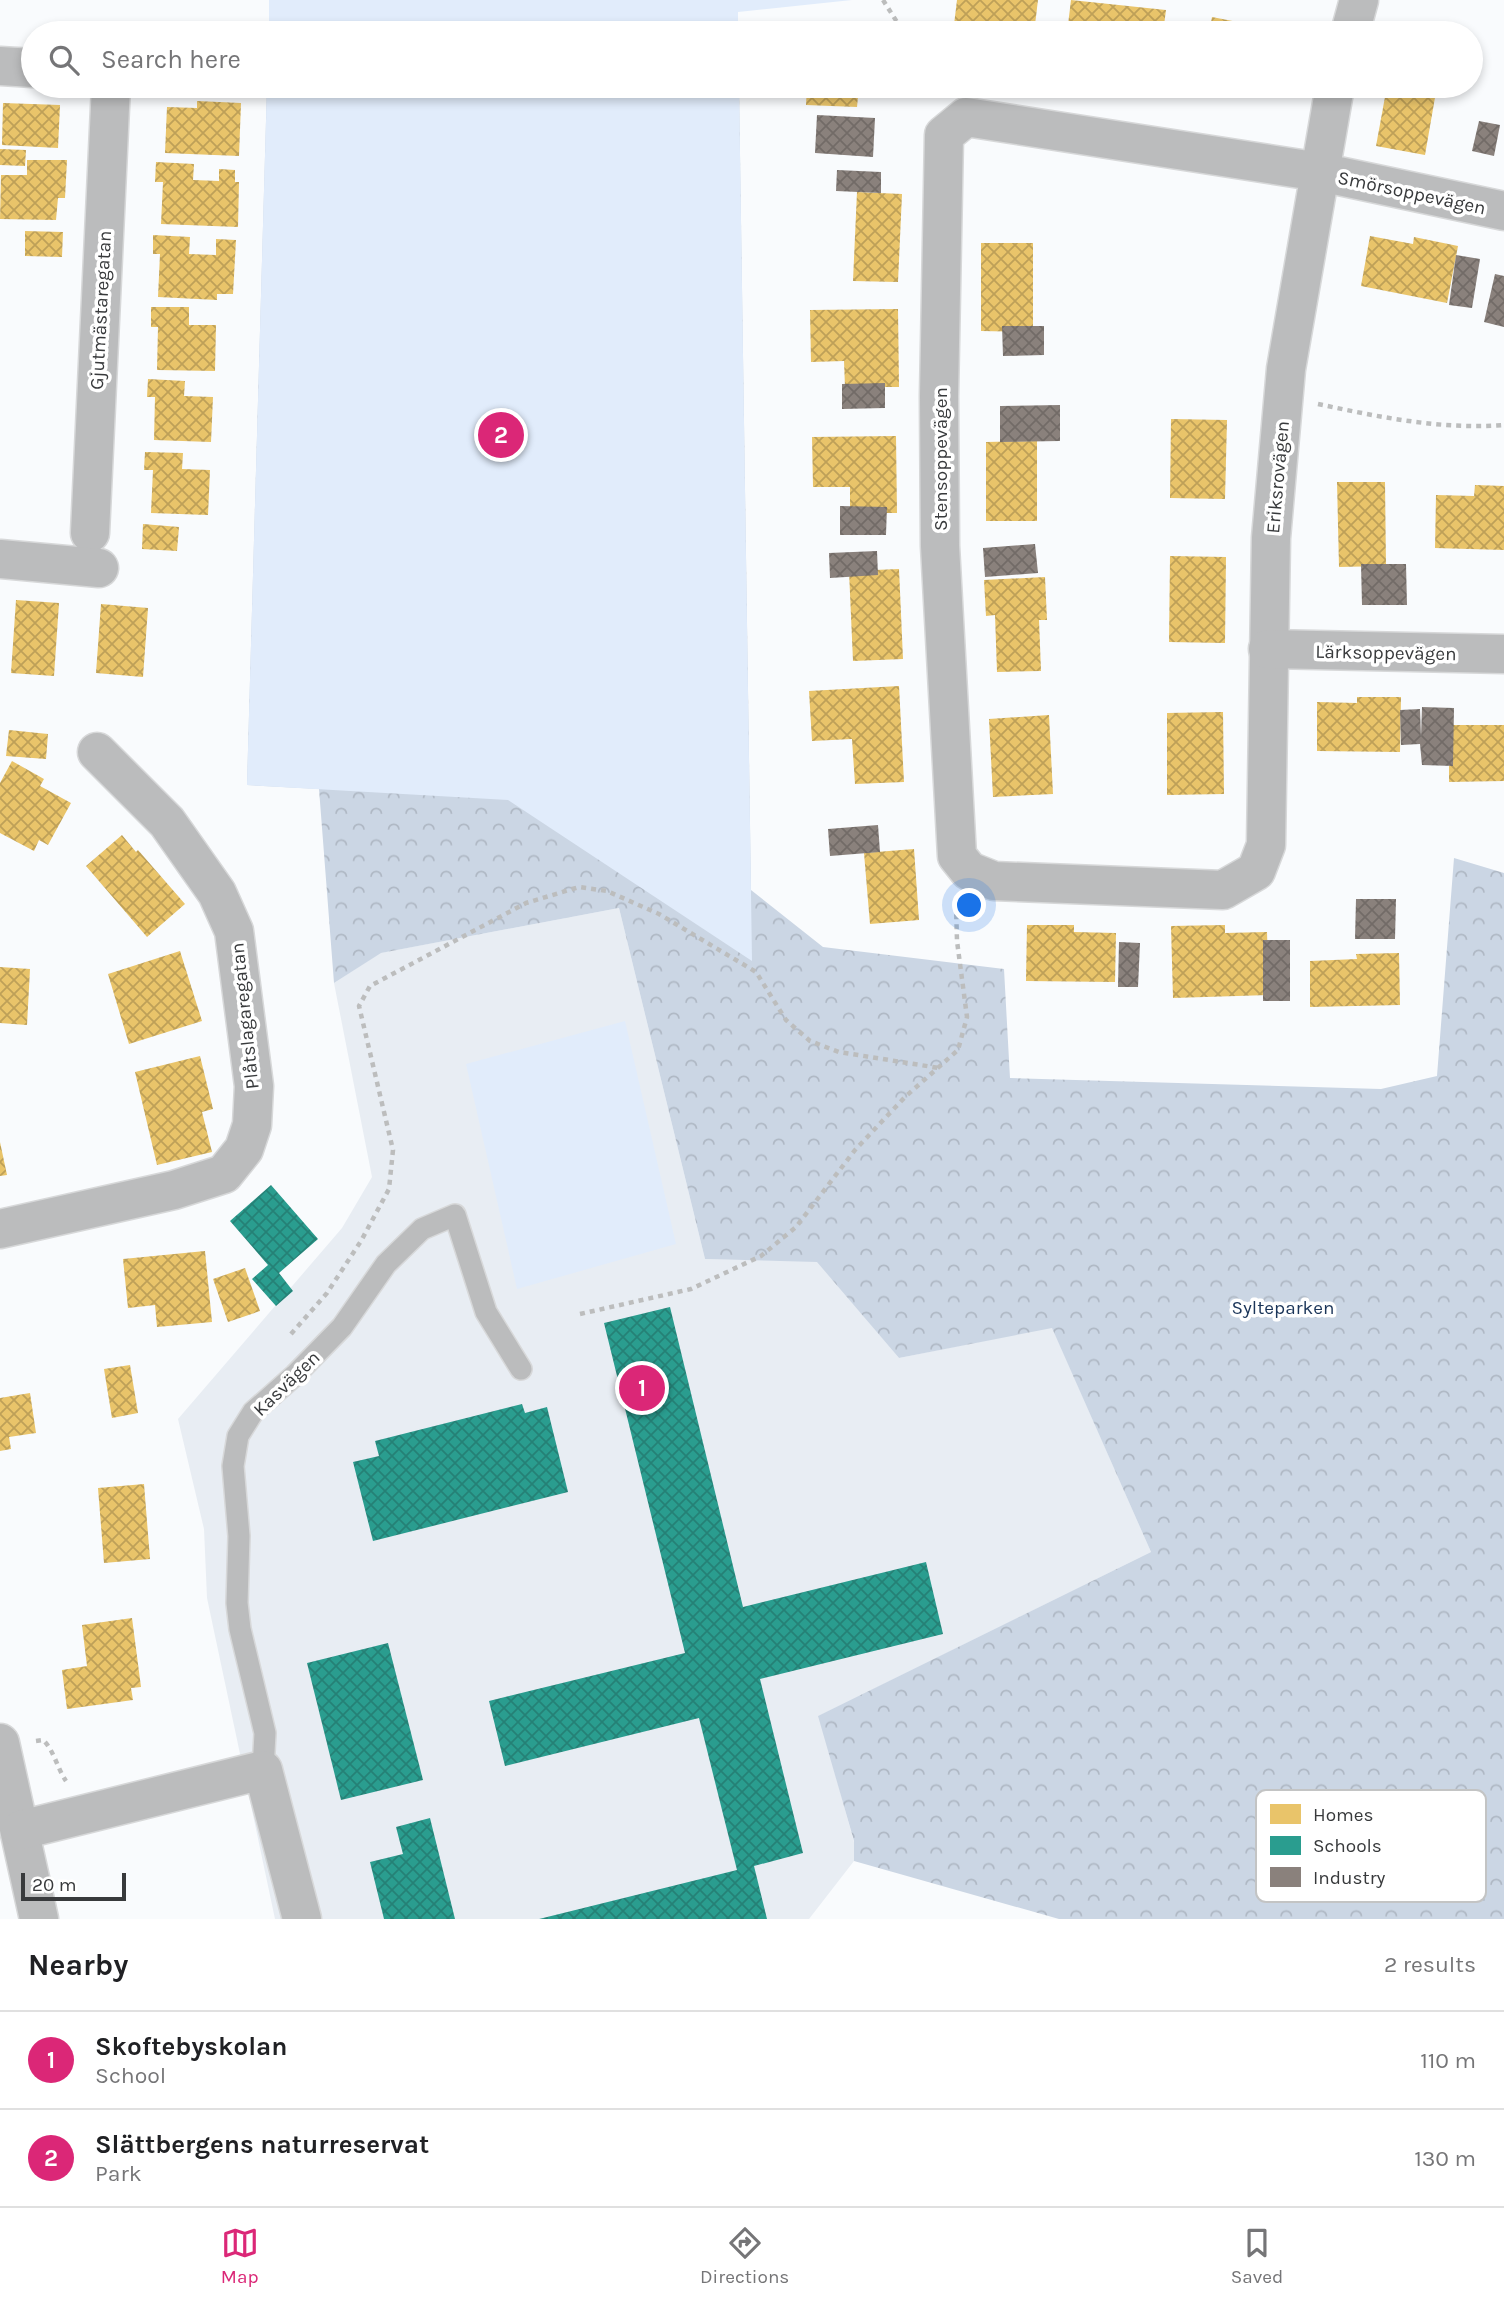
<!DOCTYPE html>
<meta charset="utf-8">
<style>
:root{--surface:#fff;--page:#f2f2f2;--text:#202124;--muted:#757577;--line:#e0e0e0;--accent:#db2777}
body{margin:0;font-family:Karla,sans-serif;background:var(--page);color:var(--text)}
.scale{position:absolute;left:21px;bottom:18px;width:105px;box-sizing:border-box;padding-left:7px;border:4px solid #383a3c;border-top:0;font-size:19px;line-height:24px;white-space:nowrap;color:#383a3c;-webkit-text-stroke:5px #fff;paint-order:stroke}
.you{position:absolute;left:970px;top:906px;width:24px;height:24px;margin:-18px;border:5px solid #fff;border-radius:50%;background:#1a73e8;box-shadow:0 0 0 10px #1a73e833}
.badge{display:grid;place-items:center;width:46px;height:46px;border-radius:50%;background:var(--accent);color:#fff;font-size:23px;font-weight:700}
.pin{position:absolute;translate:-50% -50%;border:4px solid #fff;box-shadow:0 2px 7px #0006}
.list{margin:0;padding:0;list-style:none}
h2{display:flex;justify-content:space-between;align-items:center;height:91px;margin:0;padding:0 28px;font-size:30px}
h2 small{font-size:23px;font-weight:400;color:var(--muted)}
.list li{display:grid;grid-template-columns:46px 1fr auto;gap:21px;align-items:center;box-sizing:border-box;height:98px;padding:0 28px;border-top:2px solid var(--line)}
.list b{display:block;font-size:26px;white-space:nowrap}
.list p{margin:0;font-size:23px;white-space:nowrap;color:var(--muted)}
.list em{font-size:23px;font-style:normal;color:var(--muted)}
.icon{flex:none;width:38px;height:38px;fill:none;stroke:currentColor;stroke-width:2;stroke-linecap:round;stroke-linejoin:round}
.map{position:relative;flex:none;width:1504px;height:1919px;overflow:hidden}
.search{position:absolute;background:var(--surface);box-shadow:0 4px 10px #0003;left:21px;right:21px;top:21px;height:77px;display:flex;align-items:center;gap:18px;box-sizing:border-box;padding:0 24px;border-radius:38px;color:var(--muted);font-size:26px}
.sheet{height:287px;background:var(--surface)}
nav{display:flex;justify-content:space-around;align-items:center;box-sizing:border-box;height:98px;border-top:2px solid var(--line);background:var(--surface);font-size:19px;color:var(--muted)}
nav a{display:grid;justify-items:center;gap:4px}
nav .on{color:var(--accent)}
.map>svg:first-child{display:block}
.built{fill:#e8edf3}
.forest{fill:url(#forest-crowns)}
.green{fill:#e1ecfb}
.homes{fill:url(#homes-cross-hatch)}
.schools{fill:url(#schools-cross-hatch)}
.industry{fill:url(#industry-cross-hatch)}
.lines{fill:none;stroke-linecap:round;stroke-linejoin:round}
.service-casing{stroke:#d7d8d9;stroke-width:24}
.minor-casing{stroke:#d7d8d9;stroke-width:41}
.path{stroke:#bcbdbd;stroke-width:4.5;stroke-dasharray:5 5;stroke-linecap:butt}
.service{stroke:#bbbcbd;stroke-width:21}
.minor{stroke:#bbbcbd;stroke-width:38}
.labels{text-anchor:middle;stroke-width:7;stroke-linejoin:round;paint-order:stroke}
.street-label{font-size:19px;fill:#383a3c;stroke:#fff}
.park-label{font-size:19px;fill:#1b3559;stroke:#fff}
.key{fill:#fff;stroke:#c3c4c4;stroke-width:2}
.key-label{font-size:19px;fill:#383a3c}
</style>
<div class="map">
<svg width="1504" height="1919" viewBox="0 0 1504 1919">
<defs>
<pattern id="forest-crowns" width="20" height="18" patternUnits="userSpaceOnUse" patternTransform="scale(1.75)"><rect width="20" height="18" fill="#cbd6e4"/><path d="M2 6a3 3 0 1 1 6 0M12 15a3 3 0 1 1 6 0" fill="none" stroke="#afb8c4"/></pattern>
<pattern id="homes-cross-hatch" width="8" height="8" patternUnits="userSpaceOnUse" patternTransform="scale(1.75)"><rect width="8" height="8" fill="#e9c46a"/><path d="M0 0l8 8M0 8l8-8" fill="none" stroke="#bea058"/></pattern>
<pattern id="schools-cross-hatch" width="8" height="8" patternUnits="userSpaceOnUse" patternTransform="scale(1.75)"><rect width="8" height="8" fill="#2a9d8f"/><path d="M0 0l8 8M0 8l8-8" fill="none" stroke="#258176"/></pattern>
<pattern id="industry-cross-hatch" width="8" height="8" patternUnits="userSpaceOnUse" patternTransform="scale(1.75)"><rect width="8" height="8" fill="#8a817c"/><path d="M0 0l8 8M0 8l8-8" fill="none" stroke="#726b67"/></pattern>
</defs>
<rect width="100%" height="100%" fill="#f9fbfd"/>
<path class="built" d="M619,908L705,1259L817,1261L899,1358L1052,1327L1151,1552L819,1716L854,1842V1861L809,1919H275L207,1598L204,1529L178,1419L342,1228L372,1177L334,983L380,953Z"/>
<path class="forest" d="M267,86H739L751,890L823,947L1004,969L1010,1078L1381,1089L1437,1076L1454,858L1504,873V1919H1059L854,1861V1841L818,1716L1151,1552L1052,1328L899,1358L817,1262L705,1259L619,908L381,953L334,983L319,789L247,785Z"/>
<g class="green">
<path d="M269,0H852L738,12V33H269Z"/>
<path d="M267,86H739L752,961L508,800L247,785Z"/>
<path d="M625,1021L676,1244L517,1289L466,1064Z"/>
</g>
<g class="homes">
<path d="M957,0H1038L1034,33H953Z"/>
<path d="M1071,0L1166,10L1163,33H1067Z"/>
<path d="M1212,17L1288,32V33H1209Z"/>
<path d="M807,86H859L857,107L806,105Z"/>
<path d="M1387,86H1437L1425,155L1376,146Z"/>
<path d="M197,101L241,103L239,156L165,153L167,107L197,108Z"/>
<path d="M3,103L60,105L58,148L2,145Z"/>
<path d="M0,149L26,150L25,166L0,165Z"/>
<path d="M27,160H67L65,198H58L56,220L0,219L1,175H27Z"/>
<path d="M156,162L194,164L193,180L219,181V169L235,170V182H239L238,227L161,224L163,182H155Z"/>
<path d="M857,192L902,194L898,282L853,281Z"/>
<path d="M25,231L63,232L62,257L25,256Z"/>
<path d="M153,235L190,237L189,254L216,255V239L236,240L233,294H217V300L158,297L160,254H153Z"/>
<path d="M1370,236L1413,244L1414,237L1458,246L1447,303L1361,286Z"/>
<path d="M981,243H1033V332L981,331Z"/>
<path d="M151,307H189V325H216L215,371L157,370L158,327H151Z"/>
<path d="M898,309L899,387H845L844,361L811,362L810,310Z"/>
<path d="M148,379L185,381L184,396L213,397L211,442L154,440L155,397H147Z"/>
<path d="M1171,419L1227,420L1225,499L1170,498Z"/>
<path d="M896,436L897,513H850V487H813L812,437Z"/>
<path d="M1037,441V521H986V442Z"/>
<path d="M145,452L183,453L182,469L210,470L208,515L151,513L153,470H144Z"/>
<path d="M1337,482H1385L1386,566L1339,567Z"/>
<path d="M1475,485L1504,486V550L1435,548L1436,495L1474,496Z"/>
<path d="M143,524L179,527L177,551L142,549Z"/>
<path d="M1170,556L1226,557L1225,643L1169,642Z"/>
<path d="M899,569L903,659L853,661L849,571Z"/>
<path d="M1045,577L1047,620H1039L1041,671L997,672L995,615L986,616L984,580Z"/>
<path d="M16,600L59,603L54,676L11,673Z"/>
<path d="M101,604L148,608L143,677L96,673Z"/>
<path d="M899,686L904,782L855,784L852,739L812,741L809,691Z"/>
<path d="M1357,697H1401L1400,752L1317,751V702L1357,703Z"/>
<path d="M1223,712L1224,794L1167,795V713Z"/>
<path d="M1049,715L1053,794L993,797L989,719Z"/>
<path d="M1449,725H1504V781L1449,782Z"/>
<path d="M9,730L48,734L46,759L6,756Z"/>
<path d="M12,761L44,779L40,786L71,803L48,845L39,840L34,851L0,833V783Z"/>
<path d="M122,835L136,852L138,850L185,904L147,937L86,866Z"/>
<path d="M914,849L919,920L870,924L864,853Z"/>
<path d="M1027,925H1074V932L1116,933L1115,982L1026,981Z"/>
<path d="M1225,925V933L1267,932L1269,995L1173,998L1171,926Z"/>
<path d="M180,951L202,1021L129,1044L108,974Z"/>
<path d="M1399,953L1400,1005L1310,1007V961L1357,959L1356,954Z"/>
<path d="M0,967L30,969L27,1025L0,1023Z"/>
<path d="M200,1056L213,1109L202,1112L212,1152L157,1165L135,1072Z"/>
<path d="M0,1142L7,1175L0,1176Z"/>
<path d="M205,1251L212,1322L157,1327L155,1305L128,1308L123,1259Z"/>
<path d="M245,1268L260,1311L228,1322L213,1279Z"/>
<path d="M130,1365L138,1413L112,1418L104,1369Z"/>
<path d="M30,1393L36,1433L9,1437L11,1449L0,1451V1398Z"/>
<path d="M144,1484L150,1559L104,1563L98,1488Z"/>
<path d="M132,1618L141,1687L131,1688L133,1700L67,1709L62,1670L87,1666L82,1625Z"/>
</g>
<g class="schools">
<path d="M271,1185L318,1239L279,1273L293,1291L276,1306L252,1279L268,1265L230,1221Z"/>
<path d="M670,1307L743,1607L926,1562L943,1634L760,1679L803,1853L754,1866L767,1919H539L737,1870L699,1718L505,1766L489,1701L685,1653L604,1323Z"/>
<path d="M522,1404L525,1413L547,1407L568,1492L373,1541L353,1462L379,1456L375,1441Z"/>
<path d="M388,1643L423,1780L341,1800L307,1663Z"/>
<path d="M430,1818L455,1919H384L370,1862L403,1854L396,1827Z"/>
</g>
<g class="industry">
<path d="M817,115L875,118L873,157L815,153Z"/>
<path d="M1479,121L1500,125L1494,156L1472,151Z"/>
<path d="M837,170L881,172V193L836,191Z"/>
<path d="M1456,255L1480,259L1472,308L1449,305Z"/>
<path d="M1495,274L1504,276V327L1484,322Z"/>
<path d="M1002,326H1044V355L1003,356Z"/>
<path d="M885,383V408L842,409V384Z"/>
<path d="M1060,405V441L1000,442V406Z"/>
<path d="M840,506L887,507L886,535H840Z"/>
<path d="M1035,544L1038,573L985,577L983,548Z"/>
<path d="M877,551L878,575L830,578L829,553Z"/>
<path d="M1361,564H1406L1407,605H1362Z"/>
<path d="M1422,707L1454,708L1453,766L1422,765L1420,744L1401,745L1400,710L1420,709L1421,737Z"/>
<path d="M878,825L880,852L830,856L828,829Z"/>
<path d="M1356,899H1396L1395,939H1355Z"/>
<rect x="1263" y="940" width="27" height="61"/>
<path d="M1119,942L1140,943L1138,987H1118Z"/>
</g>
<g class="lines">
<g class="service-casing">
<path id="service" d="M263,1770L265,1733L240,1629L237,1603L239,1536L233,1466L238,1436L253,1412L295,1375L342,1327L386,1264L422,1229L455,1215L486,1312L521,1369"/>
</g>
<g class="minor-casing">
<g id="minor">
<path d="M1350,33L1359,0"/>
<path d="M0,66L33,68"/>
<path d="M1335,86L1286,369L1271,538L1266,845L1256,871L1223,890L994,881L969,871L957,856L940,546L939,396L944,135L966,117L1320,172L1504,211"/>
<path d="M90,533L111,86"/>
<path d="M0,559L99,568"/>
<path d="M1268,649L1504,654"/>
<path d="M0,1229L174,1190L224,1174L244,1149L252,1125L254,1086L234,931L217,893L167,822L97,752"/>
<path d="M0,1743L39,1919"/>
<path d="M21,1830L263,1770L302,1919"/>
</g>
</g>
<g class="path">
<path d="M883,0L904,33"/>
<path d="M1318,404C1379,417 1442,430 1504,425"/>
<path d="M580,1314L691,1289L761,1256L796,1227L855,1150L905,1097L958,1050L967,1017L957,941L956,904"/>
<path d="M291,1334L327,1293L361,1241L389,1189L393,1150L359,1006L370,986L526,903L579,887L607,891L659,914L756,972L786,1020L810,1041L839,1052L939,1068"/>
<path d="M36,1741L43,1740C54,1750 57,1768 66,1781"/>
</g>
<use href="#service" class="service"/>
<use href="#minor" class="minor"/>
</g>
<g class="labels">
<g class="street-label">
<text transform="translate(1412 192) rotate(12)" y="7">Smörsoppevägen</text>
<text transform="translate(100 310) rotate(-87)" y="7">Gjutmästaregatan</text>
<text transform="translate(940 459) rotate(-90)" y="7">Stensoppevägen</text>
<text transform="translate(1277 477) rotate(-85)" y="7">Eriksrovägen</text>
<text transform="translate(1386 652) rotate(1)" y="7">Lärksoppevägen</text>
<text transform="translate(244 1016) rotate(-96)" y="7">Plåtslagaregatan</text>
<text transform="translate(286 1383) rotate(-44)" y="7">Kasvägen</text>
</g>
<g class="park-label">
<text x="1283" y="1314">Sylteparken</text>
</g>
</g>
<rect x="1256" y="1790" width="230" height="112" rx="10" class="key"/>
<rect x="1270" y="1804" width="31" height="20" fill="#e9c46a"/>
<rect x="1270" y="1836" width="31" height="19" fill="#2a9d8f"/>
<rect x="1270" y="1867" width="31" height="20" fill="#8a817c"/>
<g class="key-label">
<text x="1313" y="1821">Homes</text>
<text x="1313" y="1852">Schools</text>
<text x="1313" y="1884">Industry</text>
</g>
</svg>
<div class="scale">20 m</div>
<div class="you"></div>
<div class="pin badge" style="left:642px;top:1388px">1</div>
<div class="pin badge" style="left:501px;top:435px">2</div>
<div class="search"><svg class="icon" aria-label="search" viewBox="0 0 24 24"><circle cx="10" cy="10" r="6"/><path d="M15 15l6 6"/></svg>Search here</div>
</div>
<section class="sheet">
<h2>Nearby<small>2 results</small></h2>
<ul class="list">
<li><span class="badge">1</span><div><b>Skoftebyskolan</b><p>School</p></div><em>110 m</em></li>
<li><span class="badge">2</span><div><b>Slättbergens naturreservat</b><p>Park</p></div><em>130 m</em></li>
</ul>
</section>
<nav>
<a class="on"><svg class="icon" aria-label="map" viewBox="0 0 24 24"><path d="M3 6l6-2 6 2 6-2v14l-6 2-6-2-6 2zM9 4v14M15 6v14"/></svg>Map</a>
<a><svg class="icon" aria-label="directions" viewBox="0 0 24 24"><path d="M12 3l9 9-9 9-9-9zM9 14v-3h6M13 9l2 2-2 2"/></svg>Directions</a>
<a><svg class="icon" aria-label="saved" viewBox="0 0 24 24"><path d="M7 4h10v16l-5-4-5 4z"/></svg>Saved</a>
</nav>
